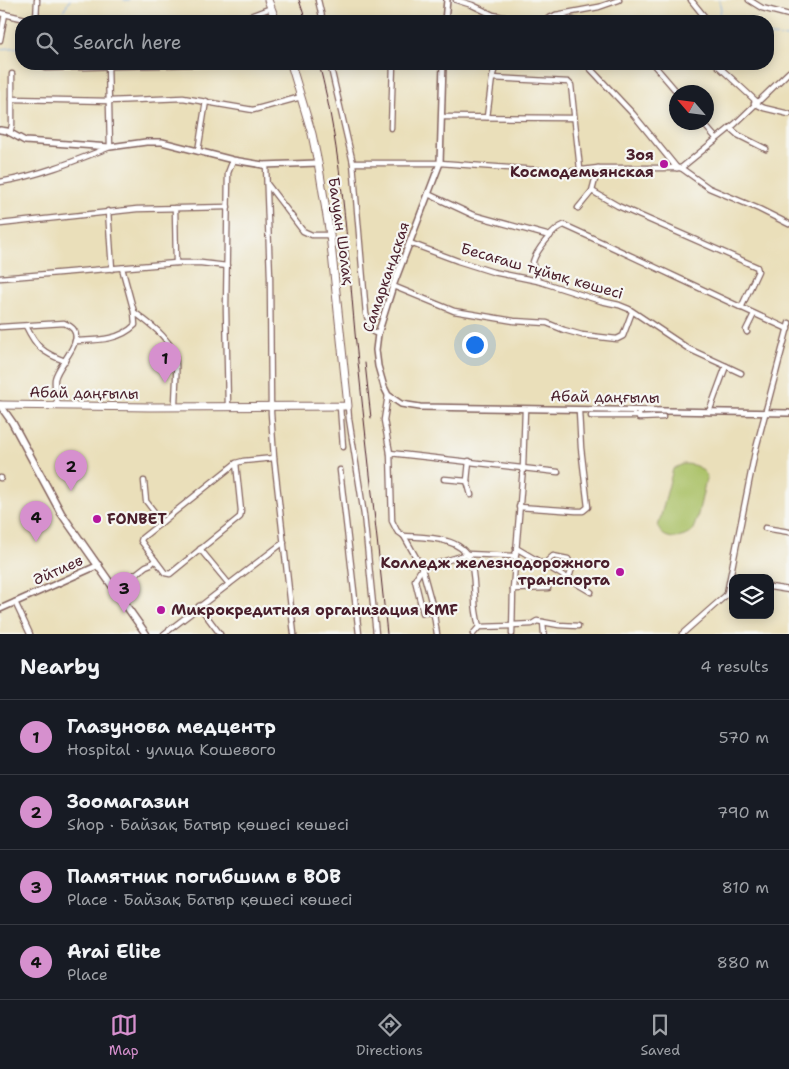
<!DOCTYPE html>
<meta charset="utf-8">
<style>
:root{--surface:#171b24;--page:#20242c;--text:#f1f3f6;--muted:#9ea1a6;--line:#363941;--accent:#d690ce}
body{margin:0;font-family:"Shantell Sans",sans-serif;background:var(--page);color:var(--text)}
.controls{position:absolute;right:15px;bottom:15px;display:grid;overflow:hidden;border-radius:10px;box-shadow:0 2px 12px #0003}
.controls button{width:45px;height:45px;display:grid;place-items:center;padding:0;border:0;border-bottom:1px solid var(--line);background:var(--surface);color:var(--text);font:25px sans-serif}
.compass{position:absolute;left:669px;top:85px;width:45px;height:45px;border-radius:50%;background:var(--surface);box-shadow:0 2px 12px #0003;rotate:298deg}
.you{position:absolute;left:474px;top:344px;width:18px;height:18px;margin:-12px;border:4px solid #fff;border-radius:50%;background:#1a73e8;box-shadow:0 0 0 8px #1a73e833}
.badge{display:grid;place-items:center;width:32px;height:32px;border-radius:50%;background:var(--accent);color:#111;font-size:16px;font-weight:700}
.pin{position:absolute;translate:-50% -41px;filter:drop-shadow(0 1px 2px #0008)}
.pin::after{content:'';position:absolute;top:26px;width:18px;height:15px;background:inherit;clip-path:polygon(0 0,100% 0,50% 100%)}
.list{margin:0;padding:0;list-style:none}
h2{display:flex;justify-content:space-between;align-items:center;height:65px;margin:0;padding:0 20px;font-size:21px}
h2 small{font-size:16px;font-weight:400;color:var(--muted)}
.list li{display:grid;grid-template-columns:32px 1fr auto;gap:15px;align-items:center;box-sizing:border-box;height:75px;padding:0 20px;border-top:1px solid var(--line)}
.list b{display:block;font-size:19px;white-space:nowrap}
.list p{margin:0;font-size:16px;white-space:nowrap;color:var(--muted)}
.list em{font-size:16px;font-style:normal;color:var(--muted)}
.icon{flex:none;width:28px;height:28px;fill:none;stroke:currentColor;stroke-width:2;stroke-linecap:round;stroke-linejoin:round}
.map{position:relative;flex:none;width:789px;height:634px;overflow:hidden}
.search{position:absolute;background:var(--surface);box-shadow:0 2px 12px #0003;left:15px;right:15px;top:15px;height:55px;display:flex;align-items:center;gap:12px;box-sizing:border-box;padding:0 18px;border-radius:20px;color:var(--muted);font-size:19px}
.sheet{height:365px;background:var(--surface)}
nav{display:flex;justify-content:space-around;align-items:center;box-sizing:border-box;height:70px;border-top:1px solid var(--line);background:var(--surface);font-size:14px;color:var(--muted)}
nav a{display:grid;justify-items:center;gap:2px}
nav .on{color:var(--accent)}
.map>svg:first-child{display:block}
.green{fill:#aac166;stroke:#7a7048}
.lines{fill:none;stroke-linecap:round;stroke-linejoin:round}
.stream{stroke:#79aae4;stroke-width:1}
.minor-casing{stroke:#82625d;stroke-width:7}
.tertiary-casing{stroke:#82625d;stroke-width:8}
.secondary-casing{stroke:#82625d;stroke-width:9}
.primary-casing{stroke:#82625d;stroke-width:9}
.minor{stroke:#fff;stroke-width:4.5}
.tertiary{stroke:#fff;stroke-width:5}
.secondary{stroke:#fff;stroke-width:6}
.primary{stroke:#fff;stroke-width:7}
.rail{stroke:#4a1f2b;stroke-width:1}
.poi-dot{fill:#b5179e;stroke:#f6f6f2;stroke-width:2}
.labels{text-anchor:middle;stroke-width:4.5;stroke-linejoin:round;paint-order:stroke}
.poi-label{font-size:15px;font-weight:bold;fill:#4a1f2b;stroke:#f6f6f2;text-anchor:end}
.street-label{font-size:15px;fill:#4a1f2b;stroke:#f6f6f2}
</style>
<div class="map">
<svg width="789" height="634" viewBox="0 0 789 634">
<rect width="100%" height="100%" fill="#f6f6f2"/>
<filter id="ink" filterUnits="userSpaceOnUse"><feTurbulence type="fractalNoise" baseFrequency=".02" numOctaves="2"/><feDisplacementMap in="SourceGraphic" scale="10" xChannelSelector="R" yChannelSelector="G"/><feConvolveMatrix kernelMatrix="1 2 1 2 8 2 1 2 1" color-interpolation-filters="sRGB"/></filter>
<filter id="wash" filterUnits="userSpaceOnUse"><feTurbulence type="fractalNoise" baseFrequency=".0096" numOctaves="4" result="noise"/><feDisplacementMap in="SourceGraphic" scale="20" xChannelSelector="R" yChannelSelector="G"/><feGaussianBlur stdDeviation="1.12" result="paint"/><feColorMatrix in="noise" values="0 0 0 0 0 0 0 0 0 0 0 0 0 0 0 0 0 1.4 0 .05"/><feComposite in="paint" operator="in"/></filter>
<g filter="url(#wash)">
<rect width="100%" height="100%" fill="#eadfba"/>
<path class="green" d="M683,464C693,464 701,466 707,476C703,489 699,517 693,529C689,536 680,538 673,538C665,537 661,534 658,527L673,469Z"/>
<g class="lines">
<g class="stream">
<path d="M124,0H129"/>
<path d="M719,0L721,9L719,18L721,21"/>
<path d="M61,21L63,11L70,0"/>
<path d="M768,36L789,37"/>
<path d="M0,49L21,47"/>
</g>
</g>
</g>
<g filter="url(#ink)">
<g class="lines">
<g class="minor-casing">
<g id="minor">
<path d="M318,0L323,21"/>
<path d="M456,0L472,5L493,15L525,21"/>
<path d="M691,0L708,21"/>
<path d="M749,0L762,8L789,15"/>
<path d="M0,13L34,21"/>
<path d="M556,15L599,7L619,0"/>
<path d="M36,21L37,0"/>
<path d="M203,21L240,20L271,8"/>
<path d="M543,21L556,15L577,21"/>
<path d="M0,40L5,14"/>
<path d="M330,64L353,163L366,314L373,332L378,334"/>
<path d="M586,64L633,114L677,168"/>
<path d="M653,64L677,92"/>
<path d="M716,64L757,102"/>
<path d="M45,68L203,64"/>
<path d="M492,78L568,82L571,85L580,169"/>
<path d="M12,99L109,101L183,98L253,110L301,97"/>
<path d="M754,103L764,108L789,114"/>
<path d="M442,117L574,118"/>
<path d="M487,117L492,78L496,64"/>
<path d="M702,122L716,138"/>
<path d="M391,128L393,64"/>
<path d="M730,128L738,135L766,149"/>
<path d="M10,133L12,125V74"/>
<path d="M198,151L206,101"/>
<path d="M353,163H440L567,172L598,168H681L709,188L759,209L789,224"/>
<path d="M266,165L270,277L271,413L274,458L294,634"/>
<path d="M681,168L735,124L789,72"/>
<path d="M0,182C38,176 75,161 110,147L108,64"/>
<path d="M268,185L303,231L312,235H330"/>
<path d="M592,191L618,206L757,267L758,271L741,308"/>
<path d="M428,194L473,215L550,236"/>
<path d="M175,208L176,263"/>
<path d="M578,208L592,191L598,168"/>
<path d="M108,211L112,269"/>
<path d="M0,224L137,209L228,207"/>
<path d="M410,243L458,261L493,272L538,281L601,301L619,305L629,309L689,349L726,366L709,412"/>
<path d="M122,268L134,312"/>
<path d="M0,278L176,263H201L227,266"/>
<path d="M538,281C537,275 532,268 533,262C536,251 554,228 564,225C639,259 713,295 788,329"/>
<path d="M393,286L454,311L514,321L547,323L564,330L582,335L617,339L623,336L632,312"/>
<path d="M26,326C36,347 43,353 65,361"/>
<path d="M0,327L64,323C94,335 58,362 55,379C54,387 57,398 58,406"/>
<path d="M747,332L746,330L754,314"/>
<path d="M75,341C96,340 119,341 135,325L134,312C150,324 175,341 176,363C177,377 175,392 175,407"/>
<path d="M726,366L741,373"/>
<path d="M388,395L384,420L390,453L392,521L397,531L404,536L422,568L433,608L437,634"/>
<path d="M228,406L226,309L228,173L233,160"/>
<path d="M340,406L343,447"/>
<path d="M348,406L349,419L364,515L376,634"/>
<path d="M591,416H639V411"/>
<path d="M639,416V418L663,417"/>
<path d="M390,453L558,472"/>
<path d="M469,461L467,481L471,495"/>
<path d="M236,463L241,511L240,517L170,574L165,573L141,541L142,538L236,463L243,461L274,458"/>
<path d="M340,470L359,634"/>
<path d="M0,478H1"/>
<path d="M444,479L467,481"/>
<path d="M144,481L146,501L162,522"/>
<path d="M519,507L576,511H583L588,507L581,448L579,411"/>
<path d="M765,528L789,532"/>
<path d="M404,536C418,537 433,537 446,541C477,549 473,575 475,600C475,609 477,618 479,627"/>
<path d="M516,548L591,592"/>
<path d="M200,549L229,584"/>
<path d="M544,564L553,556L568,559C573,566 572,571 568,579"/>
<path d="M770,587L789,590"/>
<path d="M116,589L146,566L151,564L155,560"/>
<path d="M513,589L548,588"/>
<path d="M727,593L755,452L789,323"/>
<path d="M15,602L30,634"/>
<path d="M199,606L220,634"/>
<path d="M434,612L423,613L415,580L422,568L468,554L513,556L516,553"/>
<path d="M543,622L544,634"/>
<path d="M512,625L532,624L537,621L559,625L578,626"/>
<path d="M164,634L284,542"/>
<path d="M473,634L479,627L512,626"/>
<path d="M512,634L513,589L523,467L525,409"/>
<path d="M682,634L733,589"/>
</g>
</g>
<g class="tertiary-casing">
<g id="tertiary">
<path d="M445,21L447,0"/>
<path d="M443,64L440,163L393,286L378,334L376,350L378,366L384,387L388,395L401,404L420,407L789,413"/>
<path d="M0,130L7,131L25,141L110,147L146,142H162L233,160L263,165L318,163"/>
<path d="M0,609L99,565"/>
</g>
</g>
<g class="secondary-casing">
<path id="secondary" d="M0,405L12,422L61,513L146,634"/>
</g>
<g class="primary-casing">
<g id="primary">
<path d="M268,0L276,21"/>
<path d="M0,405L150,407L348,406L330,235L319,168L312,134L291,64"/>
</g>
</g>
<use href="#minor" class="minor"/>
<use href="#tertiary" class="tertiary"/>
<use href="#secondary" class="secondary"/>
<use href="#primary" class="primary"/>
<g class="rail">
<path d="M299,0L306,21"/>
<path d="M319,64C342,152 347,243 355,333C365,434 377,534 387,634"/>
<path d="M365,363L371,418"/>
</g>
</g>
</g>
<g class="poi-dot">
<circle cx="664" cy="164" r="5"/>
<circle cx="97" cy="519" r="5"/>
<circle cx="620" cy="572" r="5"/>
<circle cx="161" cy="610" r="5"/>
</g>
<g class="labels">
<g class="poi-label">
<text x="654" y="160">Зоя<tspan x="654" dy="17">Космодемьянская</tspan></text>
<text x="107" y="524" text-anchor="start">FONBET</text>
<text x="610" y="568">Колледж железнодорожного<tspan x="610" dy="17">транспорта</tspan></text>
<text x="171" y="615" text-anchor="start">Микрокредитная организация KMF</text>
</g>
<g class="street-label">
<text transform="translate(341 231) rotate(82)" y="5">Балуан Шолақ</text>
<text transform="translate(542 271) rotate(16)" y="5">Бесағаш тұйық көшесі</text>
<text transform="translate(386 277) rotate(-71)" y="5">Самаркандская</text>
<text transform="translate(84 393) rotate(1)" y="5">Абай даңғылы</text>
<text transform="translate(605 397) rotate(1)" y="5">Абай даңғылы</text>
<text transform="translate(58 570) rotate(-24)" y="5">Әйтиев</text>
</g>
</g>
</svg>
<div class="controls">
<button><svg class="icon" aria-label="layers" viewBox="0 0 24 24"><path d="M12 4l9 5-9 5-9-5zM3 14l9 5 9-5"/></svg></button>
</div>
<svg class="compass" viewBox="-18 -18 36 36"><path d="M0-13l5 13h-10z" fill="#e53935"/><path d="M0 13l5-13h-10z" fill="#9ea1a6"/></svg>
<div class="you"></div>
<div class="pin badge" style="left:165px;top:383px">1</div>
<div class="pin badge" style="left:71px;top:491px">2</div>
<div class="pin badge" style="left:124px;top:613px">3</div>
<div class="pin badge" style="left:36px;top:542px">4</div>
<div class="search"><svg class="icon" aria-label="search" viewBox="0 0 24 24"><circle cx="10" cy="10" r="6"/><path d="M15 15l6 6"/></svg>Search here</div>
</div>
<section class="sheet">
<h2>Nearby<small>4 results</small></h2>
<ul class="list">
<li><span class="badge">1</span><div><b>Глазунова медцентр</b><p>Hospital · улица Кошевого</p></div><em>570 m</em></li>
<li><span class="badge">2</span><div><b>Зоомагазин</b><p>Shop · Байзақ Батыр қөшесі көшесі</p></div><em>790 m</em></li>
<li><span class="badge">3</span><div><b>Памятник погибшим в ВОВ</b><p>Place · Байзақ Батыр қөшесі көшесі</p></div><em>810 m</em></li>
<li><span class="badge">4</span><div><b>Arai Elite</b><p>Place</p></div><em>880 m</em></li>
</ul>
</section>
<nav>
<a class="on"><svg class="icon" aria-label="map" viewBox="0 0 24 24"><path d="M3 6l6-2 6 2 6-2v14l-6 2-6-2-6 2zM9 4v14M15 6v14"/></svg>Map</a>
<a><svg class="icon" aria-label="directions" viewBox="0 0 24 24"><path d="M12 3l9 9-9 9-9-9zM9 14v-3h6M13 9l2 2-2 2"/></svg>Directions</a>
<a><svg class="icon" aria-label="saved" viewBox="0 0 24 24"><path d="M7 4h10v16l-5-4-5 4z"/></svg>Saved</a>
</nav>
